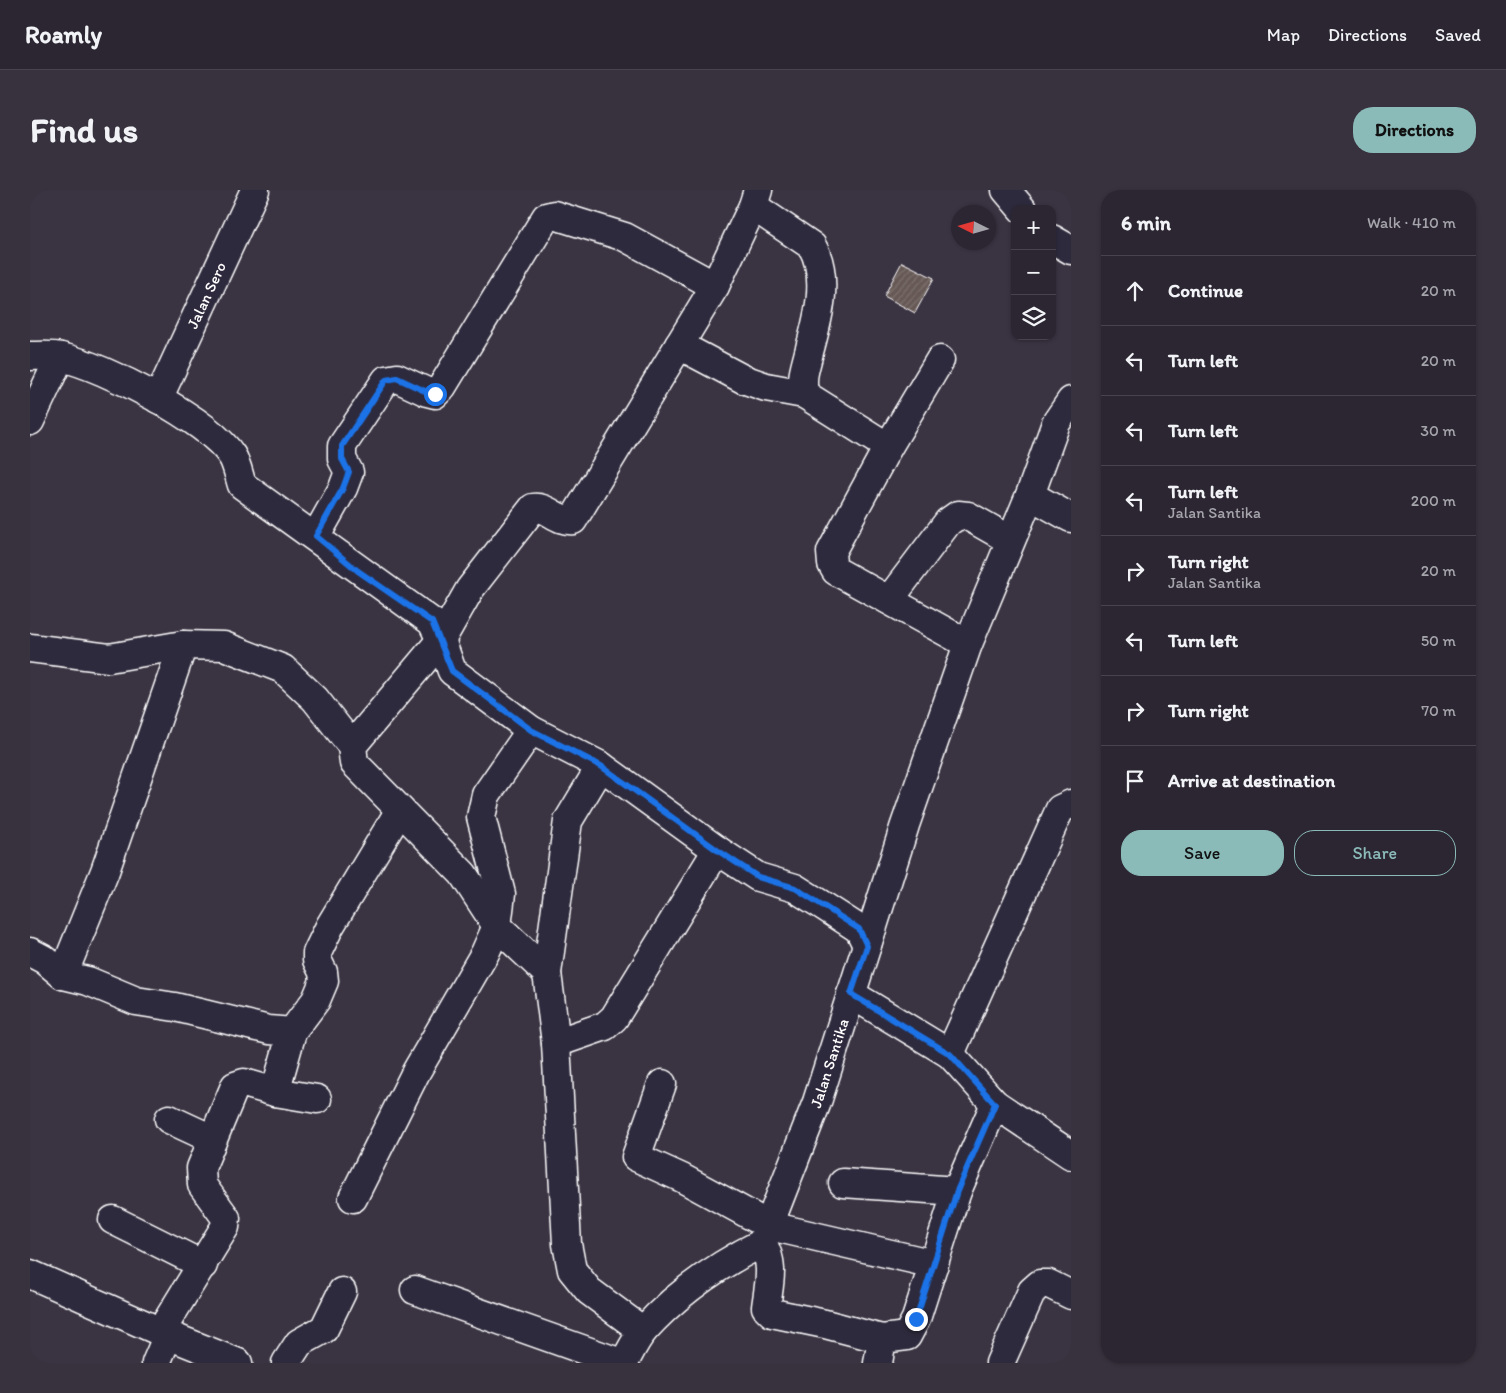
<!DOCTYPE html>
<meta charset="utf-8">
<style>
:root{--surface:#2c2632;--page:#38323e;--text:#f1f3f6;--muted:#a6a5ac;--line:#48434d;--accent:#8bbbb9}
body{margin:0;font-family:Itim,sans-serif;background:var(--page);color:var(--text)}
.controls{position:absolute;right:15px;top:15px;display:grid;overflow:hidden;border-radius:10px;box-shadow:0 1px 4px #0004}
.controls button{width:45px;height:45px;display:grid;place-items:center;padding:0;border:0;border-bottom:1px solid var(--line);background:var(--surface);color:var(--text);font:25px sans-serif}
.compass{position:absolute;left:921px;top:15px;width:45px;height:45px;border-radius:50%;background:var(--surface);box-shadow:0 1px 4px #0004;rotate:275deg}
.stop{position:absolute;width:15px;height:15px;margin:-11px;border:4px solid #1a73e8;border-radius:50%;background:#fff}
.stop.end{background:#1a73e8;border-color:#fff;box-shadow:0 1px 5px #0008}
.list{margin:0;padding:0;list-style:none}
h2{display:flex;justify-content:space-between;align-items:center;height:65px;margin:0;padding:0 20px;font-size:21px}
h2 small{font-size:16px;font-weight:400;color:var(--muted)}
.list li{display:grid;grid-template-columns:32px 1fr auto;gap:15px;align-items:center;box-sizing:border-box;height:70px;padding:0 20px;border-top:1px solid var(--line)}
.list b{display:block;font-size:19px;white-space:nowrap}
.list p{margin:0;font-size:16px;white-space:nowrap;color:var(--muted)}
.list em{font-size:16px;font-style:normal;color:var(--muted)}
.actions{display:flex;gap:10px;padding:15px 20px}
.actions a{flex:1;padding:11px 0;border:1px solid var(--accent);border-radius:20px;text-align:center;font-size:18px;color:var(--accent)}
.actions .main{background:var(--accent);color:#111}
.icon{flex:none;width:28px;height:28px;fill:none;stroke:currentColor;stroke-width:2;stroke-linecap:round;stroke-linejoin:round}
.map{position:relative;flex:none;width:1041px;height:1173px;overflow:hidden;border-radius:20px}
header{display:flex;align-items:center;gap:30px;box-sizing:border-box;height:70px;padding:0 25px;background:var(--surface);border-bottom:1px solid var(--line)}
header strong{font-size:24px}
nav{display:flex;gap:28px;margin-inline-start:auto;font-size:18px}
.intro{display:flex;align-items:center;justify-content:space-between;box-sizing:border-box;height:120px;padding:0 30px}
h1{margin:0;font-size:35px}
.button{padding:12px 22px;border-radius:20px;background:var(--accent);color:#111;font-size:18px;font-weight:700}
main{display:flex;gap:30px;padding:0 30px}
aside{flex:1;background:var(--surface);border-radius:20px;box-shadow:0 1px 4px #0004}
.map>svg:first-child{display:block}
.building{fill:url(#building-hatch);stroke:#fff}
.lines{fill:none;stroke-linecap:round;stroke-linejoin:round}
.minor-casing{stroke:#fff;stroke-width:31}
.minor{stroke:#2f2a3d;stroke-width:28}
.route{stroke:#1a73e8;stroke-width:6}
.labels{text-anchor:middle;stroke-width:4;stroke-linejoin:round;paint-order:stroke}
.street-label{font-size:16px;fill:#fff;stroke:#2f2a3d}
</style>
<header>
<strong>Roamly</strong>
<nav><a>Map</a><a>Directions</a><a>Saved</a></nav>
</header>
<div class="intro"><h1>Find us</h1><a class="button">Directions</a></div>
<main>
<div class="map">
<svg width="1041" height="1173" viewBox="0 0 1041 1173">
<defs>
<pattern id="building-hatch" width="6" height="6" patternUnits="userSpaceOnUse" patternTransform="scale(1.25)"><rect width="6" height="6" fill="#665955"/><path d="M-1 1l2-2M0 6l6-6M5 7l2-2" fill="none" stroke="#7d726e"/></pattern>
</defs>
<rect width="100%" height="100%" fill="#3a3342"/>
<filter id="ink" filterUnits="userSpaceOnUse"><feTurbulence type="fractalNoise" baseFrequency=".02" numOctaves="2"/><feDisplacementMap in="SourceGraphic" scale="10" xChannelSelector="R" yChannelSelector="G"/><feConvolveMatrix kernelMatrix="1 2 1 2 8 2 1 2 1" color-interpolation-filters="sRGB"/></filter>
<g filter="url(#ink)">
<path class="building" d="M872,72L904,88L885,123L854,106Z"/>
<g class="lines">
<g class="minor-casing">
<g id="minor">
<path d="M976,0L992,19"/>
<path d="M723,16L782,56C800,88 788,129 779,162C775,179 771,186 774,204"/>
<path d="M1022,49L1041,60"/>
<path d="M649,155L713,189L736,197L774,204L858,257"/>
<path d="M0,166C10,166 21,165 31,167C75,177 178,229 202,266C207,274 209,286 212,295L402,432L411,450L422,481L501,540L571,576L687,660L728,687L765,698L792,715L829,739L837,755L787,912L732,1053C688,1075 647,1103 614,1140C606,1149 600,1162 594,1173"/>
<path d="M910,170L858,257L801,362L802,374L806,381L938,454"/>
<path d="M128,209L225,0"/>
<path d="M0,231L30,167"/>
<path d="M1000,305L1041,328"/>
<path d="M286,346L313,298L319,282L312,269V256L356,190L367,188L397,202L405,204L412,197L516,27L524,25L595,47L685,96"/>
<path d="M859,410L918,332L928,325L938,326L980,350"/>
<path d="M153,455L75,681L33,785L58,791L106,811L145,817L239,840L262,842"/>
<path d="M0,458L79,468L153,455L194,456L253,479L285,509L322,556"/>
<path d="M571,576L538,631L517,783L526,853L537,1054L542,1080L559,1101L613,1141"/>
<path d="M837,755L875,635L938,454L1000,305L1026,233L1041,211"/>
<path d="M0,762L15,770L33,785"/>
<path d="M517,783L467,736L433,684L324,573L322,556L411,450L440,399L503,318C518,316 527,332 543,330L685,96L723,16L728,0"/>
<path d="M821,804L920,864L965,914L1041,965"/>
<path d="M526,853L575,836L584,828L687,660"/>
<path d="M920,864L1030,619L1041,614"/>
<path d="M632,894L606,967L652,988L740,1036L904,1074"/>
<path d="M245,902L262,842L286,810L294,791L293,782L287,770V763L300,736L370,620"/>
<path d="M139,929L182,949"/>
<path d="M813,993L927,1001"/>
<path d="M323,1008L386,882L455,763L467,736L471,704L451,627L456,605L501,540"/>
<path d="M83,1030L173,1075"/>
<path d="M732,1053C745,1073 739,1094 736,1117L742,1123L795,1134L852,1149"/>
<path d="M0,1084L138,1145"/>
<path d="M385,1100L591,1173"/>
<path d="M131,1141L195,1037L196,1028L172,995L171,978L205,896L214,893L245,902L287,909"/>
<path d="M126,1173L138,1145L208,1173"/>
<path d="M256,1173L269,1153L294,1139L312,1102"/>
<path d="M848,1173L852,1149L877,1146L886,1129L927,1001L965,914"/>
<path d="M970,1173L1002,1101L1010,1094H1019L1041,1105"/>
</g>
</g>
<use href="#minor" class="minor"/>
</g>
</g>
<g class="lines" filter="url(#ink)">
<path class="route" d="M405,204L397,202L367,188L356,190L312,256V269L319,282L313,298L286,346L328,381L402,432L422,481L501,540L571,576L687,660L728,687L765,698L792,715L829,739L837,756L821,804L920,864L965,914L927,1001L886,1129"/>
</g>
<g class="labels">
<g class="street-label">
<text transform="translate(176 105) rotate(-65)" y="6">Jalan Sero</text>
<text transform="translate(799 873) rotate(-72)" y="6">Jalan Santika</text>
</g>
</g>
</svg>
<div class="controls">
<button>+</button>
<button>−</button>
<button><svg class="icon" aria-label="layers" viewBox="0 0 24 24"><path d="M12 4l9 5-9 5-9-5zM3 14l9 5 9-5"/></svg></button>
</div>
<svg class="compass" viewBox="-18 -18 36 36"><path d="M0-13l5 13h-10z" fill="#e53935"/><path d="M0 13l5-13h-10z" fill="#a6a5ac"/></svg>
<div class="stop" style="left:405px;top:204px"></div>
<div class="stop end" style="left:886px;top:1129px"></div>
</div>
<aside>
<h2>6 min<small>Walk · 410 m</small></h2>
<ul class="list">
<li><svg class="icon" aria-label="ahead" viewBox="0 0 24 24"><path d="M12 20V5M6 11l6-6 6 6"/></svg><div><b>Continue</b></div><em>20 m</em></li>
<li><svg class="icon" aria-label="left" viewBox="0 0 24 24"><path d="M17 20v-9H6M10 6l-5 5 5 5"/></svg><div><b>Turn left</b></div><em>20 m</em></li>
<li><svg class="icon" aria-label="left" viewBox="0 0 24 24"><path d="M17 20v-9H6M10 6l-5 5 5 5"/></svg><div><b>Turn left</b></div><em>30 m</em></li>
<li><svg class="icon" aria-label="left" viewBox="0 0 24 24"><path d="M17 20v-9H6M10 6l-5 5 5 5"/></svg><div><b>Turn left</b><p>Jalan Santika</p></div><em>200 m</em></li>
<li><svg class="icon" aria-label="right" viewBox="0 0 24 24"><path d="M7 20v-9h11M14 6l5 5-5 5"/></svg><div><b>Turn right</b><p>Jalan Santika</p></div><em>20 m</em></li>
<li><svg class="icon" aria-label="left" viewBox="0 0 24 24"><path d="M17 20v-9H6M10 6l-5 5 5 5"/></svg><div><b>Turn left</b></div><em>50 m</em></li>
<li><svg class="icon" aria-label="right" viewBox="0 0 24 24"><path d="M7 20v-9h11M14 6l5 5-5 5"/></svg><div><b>Turn right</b></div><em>70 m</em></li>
<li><svg class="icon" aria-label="arrive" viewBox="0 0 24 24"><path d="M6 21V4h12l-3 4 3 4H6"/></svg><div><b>Arrive at destination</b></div></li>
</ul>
<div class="actions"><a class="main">Save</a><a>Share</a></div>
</aside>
</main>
